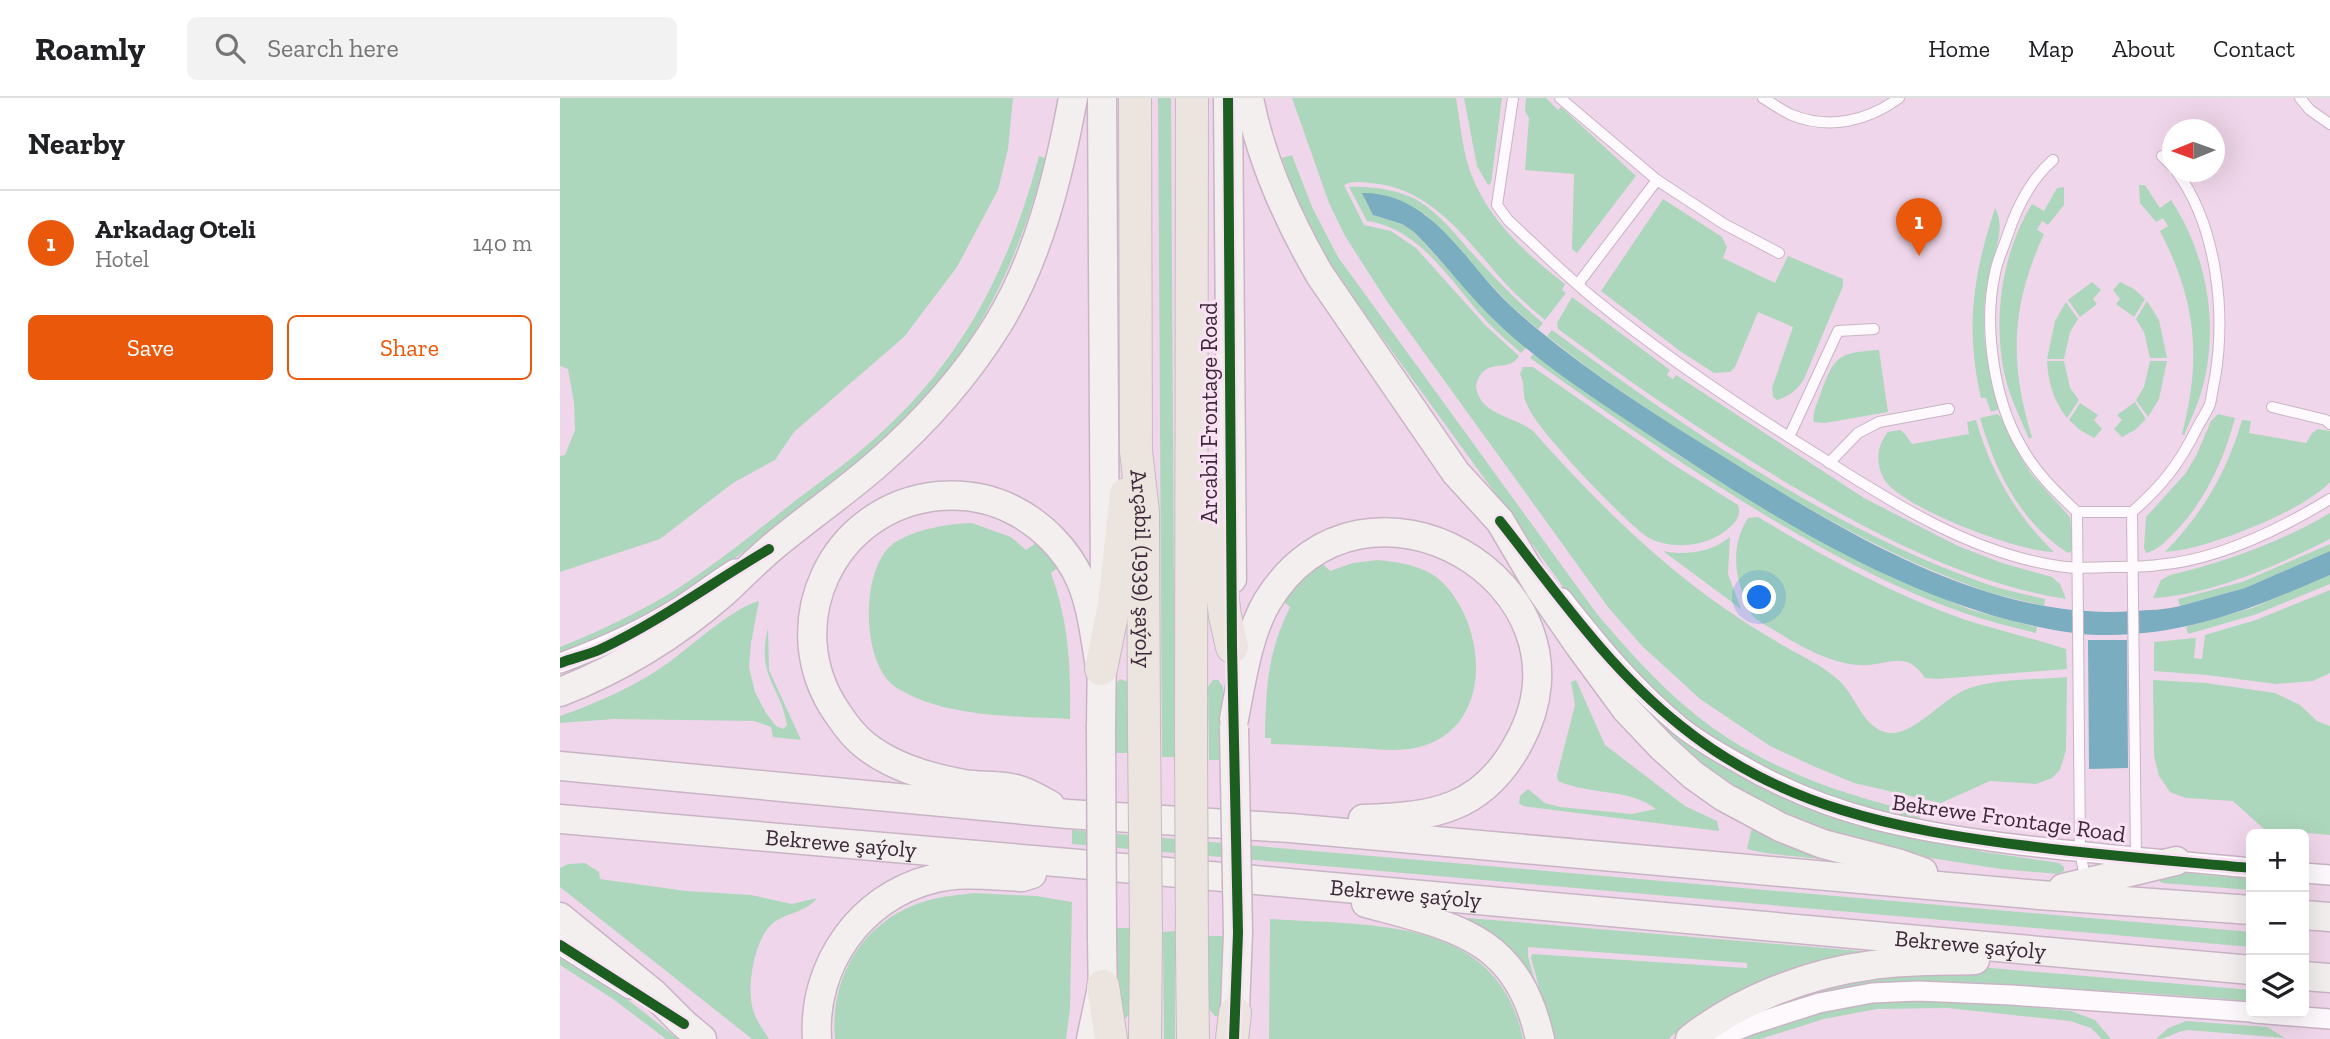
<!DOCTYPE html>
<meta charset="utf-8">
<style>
:root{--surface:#fff;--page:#f2f2f2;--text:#202124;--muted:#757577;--line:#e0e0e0;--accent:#ea580c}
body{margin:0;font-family:"Zilla Slab",serif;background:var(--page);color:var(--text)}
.controls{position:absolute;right:21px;bottom:21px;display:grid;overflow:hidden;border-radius:10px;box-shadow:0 7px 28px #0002}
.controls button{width:63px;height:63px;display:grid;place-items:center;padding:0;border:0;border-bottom:2px solid var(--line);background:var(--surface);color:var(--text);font:35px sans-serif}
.compass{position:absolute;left:1602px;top:21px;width:63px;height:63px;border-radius:50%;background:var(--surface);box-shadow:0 7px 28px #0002;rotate:269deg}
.you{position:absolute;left:1200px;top:500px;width:24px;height:24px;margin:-18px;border:5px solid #fff;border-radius:50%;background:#1a73e8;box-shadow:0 0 0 10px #1a73e833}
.badge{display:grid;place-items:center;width:46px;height:46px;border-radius:50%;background:var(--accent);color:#fff;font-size:23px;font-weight:700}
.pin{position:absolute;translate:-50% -58px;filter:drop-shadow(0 2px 4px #0008)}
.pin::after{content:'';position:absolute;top:37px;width:24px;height:21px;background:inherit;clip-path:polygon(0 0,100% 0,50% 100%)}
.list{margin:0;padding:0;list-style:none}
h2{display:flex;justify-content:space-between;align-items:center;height:91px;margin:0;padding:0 28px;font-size:30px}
h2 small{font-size:23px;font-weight:400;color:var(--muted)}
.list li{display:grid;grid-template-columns:46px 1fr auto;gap:21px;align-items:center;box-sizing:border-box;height:105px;padding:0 28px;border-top:2px solid var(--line)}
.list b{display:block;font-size:26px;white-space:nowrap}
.list p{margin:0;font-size:23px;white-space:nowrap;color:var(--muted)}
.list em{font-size:23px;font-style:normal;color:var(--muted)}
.actions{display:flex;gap:14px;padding:21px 28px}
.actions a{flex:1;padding:16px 0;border:2px solid var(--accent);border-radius:10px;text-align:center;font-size:24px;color:var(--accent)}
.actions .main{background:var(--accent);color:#fff}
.icon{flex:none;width:38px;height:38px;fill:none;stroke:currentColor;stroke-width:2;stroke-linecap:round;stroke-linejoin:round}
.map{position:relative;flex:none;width:1770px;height:941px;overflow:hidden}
header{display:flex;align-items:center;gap:42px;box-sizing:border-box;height:98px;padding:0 35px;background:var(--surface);border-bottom:2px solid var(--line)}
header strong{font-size:33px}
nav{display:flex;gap:38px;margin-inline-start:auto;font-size:24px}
.search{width:490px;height:63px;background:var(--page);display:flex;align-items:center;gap:18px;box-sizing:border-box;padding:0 24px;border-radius:10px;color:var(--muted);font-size:26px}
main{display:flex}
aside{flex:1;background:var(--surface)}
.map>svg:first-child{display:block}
.green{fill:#add7bc}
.water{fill:#79adbf}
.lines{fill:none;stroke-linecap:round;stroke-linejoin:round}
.lane-casing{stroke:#c9b4c5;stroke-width:12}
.street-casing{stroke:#c9b4c5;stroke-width:22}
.secondary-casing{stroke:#c9b4c5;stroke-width:31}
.primary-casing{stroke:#c7bac5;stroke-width:34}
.lane{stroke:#fdf9fc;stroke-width:10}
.street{stroke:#fdf9fc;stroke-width:19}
.secondary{stroke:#f3efee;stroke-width:28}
.primary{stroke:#ebe4df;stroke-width:32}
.secondary-bridge-casing{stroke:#c9b4c5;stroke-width:31;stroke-linecap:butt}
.primary-bridge-casing{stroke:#c7bac5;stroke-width:34;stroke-linecap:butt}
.secondary-bridge{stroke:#f3efee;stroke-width:28}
.primary-bridge{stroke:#ebe4df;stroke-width:32}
.cycleway-casing{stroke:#f9e2f4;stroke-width:15}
.cycleway{stroke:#1b5e20;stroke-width:10}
.labels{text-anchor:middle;stroke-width:6;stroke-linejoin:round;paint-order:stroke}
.street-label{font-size:23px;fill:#3d2839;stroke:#f9e2f4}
</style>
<header>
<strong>Roamly</strong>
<div class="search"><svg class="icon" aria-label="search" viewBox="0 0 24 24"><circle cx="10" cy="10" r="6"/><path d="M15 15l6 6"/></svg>Search here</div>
<nav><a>Home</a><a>Map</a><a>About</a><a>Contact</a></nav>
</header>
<main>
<aside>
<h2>Nearby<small></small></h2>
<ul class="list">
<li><span class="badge">1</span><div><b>Arkadag Oteli</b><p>Hotel</p></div><em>140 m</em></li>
</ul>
<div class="actions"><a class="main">Save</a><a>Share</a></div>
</aside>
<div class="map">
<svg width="1770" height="941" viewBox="0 0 1770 941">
<rect width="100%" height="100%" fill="#f0d6ea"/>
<g class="green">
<path d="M0,0H453L448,51L438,92L397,169L344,239L234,334L215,362L173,385L100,441L0,474V358L5,357L15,332L14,305L8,271L0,268Z"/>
<path d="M598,0H611L615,659H602Z"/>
<path d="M653,0H660V415L655,308Z"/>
<path d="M732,0H896C900,23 902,48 909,70C926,120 965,155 1005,186L1002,192L1006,195L985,222C971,210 958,199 945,185C907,143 872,89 810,85C801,84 792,83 784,87L804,127L831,133L856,150L927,229L959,258C948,277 924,256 916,288C919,317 953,317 973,333C1031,398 1092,460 1164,510C1184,524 1205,537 1226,549C1243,559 1261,567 1276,580C1297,596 1301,631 1330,635C1354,637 1382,601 1407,591C1437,580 1475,582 1507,579L1506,652L1500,672L1492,680L1476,686L1430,683L1381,705L1294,685L1253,668L1210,648L1140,601L1082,548L1048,509L826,202L785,138L769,105Z"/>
<path d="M904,0H942L931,85L928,87L917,68Z"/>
<path d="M966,0H986L998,12L1001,9L1076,78L1017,155L1012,151L1014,76L965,72L969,20L965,13Z"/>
<path d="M732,57L752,109L778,159L1037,516C1066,550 1096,584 1131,613C1197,668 1282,698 1365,716L1354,723L1329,721L1201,673L1126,624L1092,594L1030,526L771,169C752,134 734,98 722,60Z"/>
<path d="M479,58L486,60C455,176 409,267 318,349C292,372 262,392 234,414C199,441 165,470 128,494C87,519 44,538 0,558V549C42,532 85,512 123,487C157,465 189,439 221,414C251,390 284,368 313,342C402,264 449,171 479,58Z"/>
<path d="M1579,87H1585L1600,110L1611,102C1649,159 1661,236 1639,301C1635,313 1629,325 1624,337L1622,336C1642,259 1636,203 1600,133L1608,128L1603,120L1596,124L1580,105Z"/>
<path d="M789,89C811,88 833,91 853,100C878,113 895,136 913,156C935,180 957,204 983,225L978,231L950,207L865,116L813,117L842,126L854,134L935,223L966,250L961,255C951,246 939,236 929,226C893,188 863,131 807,123Z"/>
<path d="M1504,89V107L1488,127L1482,123L1477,132L1484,136C1451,208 1449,264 1472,339L1469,341C1460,319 1449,298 1444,274C1433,218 1442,155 1472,106L1484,113L1497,90Z"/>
<path d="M1103,101L1162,139L1167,149L1163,160L1215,185L1228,158L1283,181V188L1244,281C1238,291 1229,299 1217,302L1213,299L1212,290L1233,229L1198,214L1175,269L1170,274L1154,275L1120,253L1041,193Z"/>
<path d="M1435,110C1446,129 1435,152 1430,172C1418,218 1425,267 1439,311L1431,314L1426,300H1421C1405,229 1413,178 1435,110Z"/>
<path d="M1532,184L1541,192L1533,201L1537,206L1520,219L1508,202Z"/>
<path d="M1560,184L1574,191L1585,201L1574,219L1556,206L1560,201L1553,192Z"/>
<path d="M1012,199L1110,272L1107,277L1113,281L1116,277L1304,400L1398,448L1442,465L1492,479L1500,486L1506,501C1407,485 1318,438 1232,388C1151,340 1074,287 998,231L997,225Z"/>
<path d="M1587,203L1599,222L1607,260H1590L1584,234L1576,221Z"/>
<path d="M1506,204L1518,221L1510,234L1504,261H1487L1495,223Z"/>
<path d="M992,232C1122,328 1265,427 1418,483C1439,491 1463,496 1485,501L1484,508C1461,502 1438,498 1417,490C1327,458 1244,409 1163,359C1103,322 1042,283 987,238Z"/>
<path d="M1319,252L1328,314L1265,325L1254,324C1252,315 1257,306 1260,297C1275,258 1276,255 1319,252Z"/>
<path d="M973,256L1120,358L1262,444L1336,481L1411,512L1477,529L1476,535C1452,529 1427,523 1404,515C1332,490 1265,453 1200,414C1121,366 1045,314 970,260Z"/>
<path d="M1487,263H1504L1510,290L1519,302L1507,320C1494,304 1488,284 1487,263Z"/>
<path d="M1590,263H1607L1599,301L1588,319L1576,302L1584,289Z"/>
<path d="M963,269H973L1114,367L1178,407C1183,420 1171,429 1161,436C1142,449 1110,451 1089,440C1068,428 984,338 972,316C969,311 964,302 964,296C963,288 964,284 960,276Z"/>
<path d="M1575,304L1586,321L1575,332L1562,339L1554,331L1562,322L1557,317Z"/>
<path d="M1520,305L1538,317L1534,322L1542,331L1534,340L1520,332L1509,322Z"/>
<path d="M1437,316L1445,323L1460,358L1471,376L1510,419L1513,449L1511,454L1508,455C1461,425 1435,373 1420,320Z"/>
<path d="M1658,316L1675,320C1663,365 1643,408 1609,440C1602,447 1595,453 1586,455L1584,450L1586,419L1625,376L1636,358L1651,323Z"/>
<path d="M1416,322C1431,374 1455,416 1494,454C1459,454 1346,411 1326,384C1315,368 1316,348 1328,334L1340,332L1345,336L1352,346L1409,336L1407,324Z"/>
<path d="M1682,322L1691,323L1689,335L1746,345L1752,335L1758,331L1770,333V384C1744,413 1643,453 1605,454C1643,415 1667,374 1682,322Z"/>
<path d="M1770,415V441C1719,467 1650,497 1593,500L1601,482L1610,477C1666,464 1721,444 1770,415Z"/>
<path d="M1198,419C1263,458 1330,495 1403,521C1437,532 1472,540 1506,551L1507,571L1377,581L1365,580C1345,549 1325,570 1298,567C1267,564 1240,548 1214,532C1209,529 1201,525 1196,521C1188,514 1183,497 1180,487C1173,464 1175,440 1188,420Z"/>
<path d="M412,425L451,439L466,452L476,445L483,453L488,449L501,467L491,475C509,526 511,568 510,621C456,618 385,620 337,590C300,567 300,469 334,445C356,431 387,426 412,425Z"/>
<path d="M1170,439L1168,476L1181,511L1103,453C1127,458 1151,454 1170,439Z"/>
<path d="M1770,446V453L1685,490L1620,508L1618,501L1682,484Z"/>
<path d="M817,462C839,464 866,468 882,484C926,527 934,623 866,647C844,655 819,651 797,650C768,648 740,647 711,646V640H705C706,588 707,557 730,509L721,502L761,464L770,473L793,465Z"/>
<path d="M1770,477V486L1694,517L1628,536L1626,529L1692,510Z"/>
<path d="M1770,492V575L1753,583L1716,586L1647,577L1594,573V544L1636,540L1634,560L1642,561L1645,537L1696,522Z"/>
<path d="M199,503L191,545L189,569L195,594L206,615L216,628L223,631L227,627C220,586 196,579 208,530L209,572L241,642L213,639L211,629L194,623L54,621L0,625V618C37,605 76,588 108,565C130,549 174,509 199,503Z"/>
<path d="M560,581L568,584L569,655H555V588Z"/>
<path d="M653,582H658L663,589V662H649L648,589Z"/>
<path d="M1016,582L1045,647L1125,708L1157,723L1159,733L963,708L959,705L960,698L968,691L985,705L1000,709L1072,716L1096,711C1069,690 1029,697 998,683L997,677L1015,607L1011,584Z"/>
<path d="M1593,582L1646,585L1715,595L1740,607L1757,623L1770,628V737L1704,731L1673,703L1626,700L1610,694L1599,678L1594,658Z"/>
<path d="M1069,595L1316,731L1424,754L1499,765L1504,769V773L1498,776L1441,771L1313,751L1258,736L1135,669Z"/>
<path d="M1192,729L1268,762L1205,755L1187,751Z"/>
<path d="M512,732L1691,834V849L512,746Z"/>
<path d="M25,765L39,774L40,781L126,793L191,797L232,806L257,800C245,816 223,814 210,828C195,843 187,886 192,907C194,920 202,930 209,941H192L0,789V770L8,766Z"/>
<path d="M1603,773L1691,781V792L1602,785L1597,781Z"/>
<path d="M414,795L476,798L512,804L510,911L506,941H275C269,879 304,821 366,803C382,798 398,797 414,795Z"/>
<path d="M908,820L1313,854L1183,893L1142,914L1108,941H993L971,860L972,856L1187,870V865L968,849V858L978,894L906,824Z"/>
<path d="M710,821C809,828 938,817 963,941H709Z"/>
<path d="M555,830H570L571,913L566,920L557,917Z"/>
<path d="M615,833V941H604L603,834Z"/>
<path d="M649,838H663L664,911L659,918H655L649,911Z"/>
<path d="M0,858L58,894L118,941H106L53,901L0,867Z"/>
<path d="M1431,870L1691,892V903L1571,894L1357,887L1188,920L1256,888L1357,871Z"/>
<path d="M1386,901L1511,913L1535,922L1551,941H1542L1531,930L1510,923L1387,910L1317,911L1264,921L1200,941H1172L1282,906Z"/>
<path d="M1626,923L1707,929L1725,940L1628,932C1616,933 1608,941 1596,941L1608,930Z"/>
</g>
<g class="water">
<path d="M802,95C865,94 899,153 937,194C949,207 963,219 976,230C1034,278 1100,320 1164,359C1283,433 1428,524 1573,513C1589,512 1605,512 1620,508L1685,490L1770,453V477C1696,509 1630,537 1547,537C1513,537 1482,530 1449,522C1318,487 1200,411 1089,337C1041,305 991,273 947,234C913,204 886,166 854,134L842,126L813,117Z"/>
<path d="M1528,542H1567L1568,670L1529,671Z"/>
</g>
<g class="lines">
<g class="lane-casing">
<g id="lane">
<path d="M953,0L937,107L948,122C978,150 1007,179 1038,204C1109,262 1186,313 1264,361C1336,407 1412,455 1498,468C1515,471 1533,470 1551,469C1567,469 1583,469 1598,467C1658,462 1719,432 1770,401"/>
<path d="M1000,0L1097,82L1164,126L1219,155"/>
<path d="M1203,0C1212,5 1222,13 1232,17C1269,32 1308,23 1339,0"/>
<path d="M1740,0L1750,12L1770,26"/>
<path d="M1602,58L1612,68"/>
<path d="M1493,62C1470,82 1456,111 1447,139C1443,151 1437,163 1435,175C1423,228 1434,302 1461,348C1475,374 1496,394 1517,414H1572C1602,388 1620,365 1637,330C1641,322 1647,314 1650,306C1652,298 1653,288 1655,280C1666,214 1657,129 1617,74"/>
<path d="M1018,186L1097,82"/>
<path d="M1712,309L1766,322L1770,326"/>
<path d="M1229,339L1278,233L1314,231"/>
<path d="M1269,365L1298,335L1319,324L1389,311"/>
<path d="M1517,414L1520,754L1526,784"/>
<path d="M1572,414L1576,760"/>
</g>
</g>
<g class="street-casing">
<g id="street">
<path d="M1002,500C1038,546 1074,590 1120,628C1137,642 1158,654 1178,665C1269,719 1356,734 1460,747C1537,756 1614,763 1691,770"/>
<path d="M0,565C41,550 80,533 117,510C137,498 155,483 175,471"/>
<path d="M1744,775L1770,777"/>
<path d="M0,847L70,891"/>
<path d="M1695,915L1770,921"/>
<path d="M1155,941L1190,927L1259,905L1312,895L1358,893L1451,897L1691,914"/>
</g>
</g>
<g class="secondary-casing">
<g id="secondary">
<path d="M542,0L545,484"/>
<path d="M668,0L672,481"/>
<path d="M689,0C701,63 728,122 760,177L896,375L940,423L979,489L1019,547L1066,611L1102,649L1133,677L1164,699L1220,729L1263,746L1337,765L1363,774"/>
<path d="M0,594C59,571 115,537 163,495C178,481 193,466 209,452C244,422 283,396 317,366C363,326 406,278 438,226C479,159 499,76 513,0"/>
<path d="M674,621C681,585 688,536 707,504C803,345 1045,486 959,644C923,712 873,719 803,721"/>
<path d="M541,629L542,552"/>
<path d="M0,668L508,716L730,730L1479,797L1691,812"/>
<path d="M490,707C481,702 471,696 462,693C444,686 422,689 404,686C370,680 333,669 306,648C294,639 286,628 278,616C216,528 272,408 379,398C406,396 431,400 455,413C482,427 507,452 520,481C532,508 535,540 540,569"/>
<path id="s1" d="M0,721L508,765L1691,872"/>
<path d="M1503,790L1616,763"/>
<path d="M806,805C895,829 957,838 980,941"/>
<path d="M1744,817L1770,819"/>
<path d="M0,819L93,895L124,926L142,941"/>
<path d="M542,840L543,911"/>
<path d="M1744,878L1770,880"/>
<path d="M674,937L678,835"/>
<path d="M257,941C252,868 300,799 372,781C401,773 433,778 462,779L472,776"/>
<path d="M531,941L541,894"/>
<path d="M1130,941C1181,901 1249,875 1313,867C1346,862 1381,863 1415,862"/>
</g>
</g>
<g class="primary-casing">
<g id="primary">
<path id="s2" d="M575,0L576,353L583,414L584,634"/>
<path d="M649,391L665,518L672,549"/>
<path d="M541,571L554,507L566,396"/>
<path d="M631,642L632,0"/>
<path d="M632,853L633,941"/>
<path d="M543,888L551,941"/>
<path d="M585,941L586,833"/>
<path d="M672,941L675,915"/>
</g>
</g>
<use href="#lane" class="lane"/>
<use href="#street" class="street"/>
<use href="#secondary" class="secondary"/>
<use href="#primary" class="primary"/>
<g class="secondary-bridge-casing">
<g id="secondary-bridge">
<path d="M541,629L542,840"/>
<path d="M674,630L678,835"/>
</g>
</g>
<g class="primary-bridge-casing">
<g id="primary-bridge">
<path d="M584,634L586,833"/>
<path d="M631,642L632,853"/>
</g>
</g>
<use href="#secondary-bridge" class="secondary-bridge"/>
<use href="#primary-bridge" class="primary-bridge"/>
<g class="cycleway-casing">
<g id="cycleway">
<path d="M668,0L672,549L678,835L674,941"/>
<path d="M940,423C996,494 1049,571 1121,628C1221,709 1336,731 1460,747C1537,757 1614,763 1691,770"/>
<path d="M0,565C13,560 28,557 41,551C100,523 153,484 209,451"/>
<path d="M0,847L124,926"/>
</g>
</g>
<use href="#cycleway" class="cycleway"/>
</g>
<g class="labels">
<g class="street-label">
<text transform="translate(649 315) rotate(-90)" y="8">Arcabil Frontage Road</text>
<text dy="8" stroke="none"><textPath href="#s2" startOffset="471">Arçabil (1939) şaýoly</textPath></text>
<text transform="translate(1449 720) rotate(8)" y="8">Bekrewe Frontage Road</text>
<text dy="8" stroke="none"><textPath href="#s1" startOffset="282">Bekrewe şaýoly</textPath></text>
<text dy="8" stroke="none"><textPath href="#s1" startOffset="849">Bekrewe şaýoly</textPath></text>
<text dy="8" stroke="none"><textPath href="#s1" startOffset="1416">Bekrewe şaýoly</textPath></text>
</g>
</g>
</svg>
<div class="controls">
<button>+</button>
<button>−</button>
<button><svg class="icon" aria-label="layers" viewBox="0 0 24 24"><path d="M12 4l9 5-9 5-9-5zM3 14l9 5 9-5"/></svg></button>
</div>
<svg class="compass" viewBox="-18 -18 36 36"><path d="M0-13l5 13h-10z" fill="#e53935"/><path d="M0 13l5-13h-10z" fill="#757577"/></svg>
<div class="you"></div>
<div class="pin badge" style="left:1359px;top:158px">1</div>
</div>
</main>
